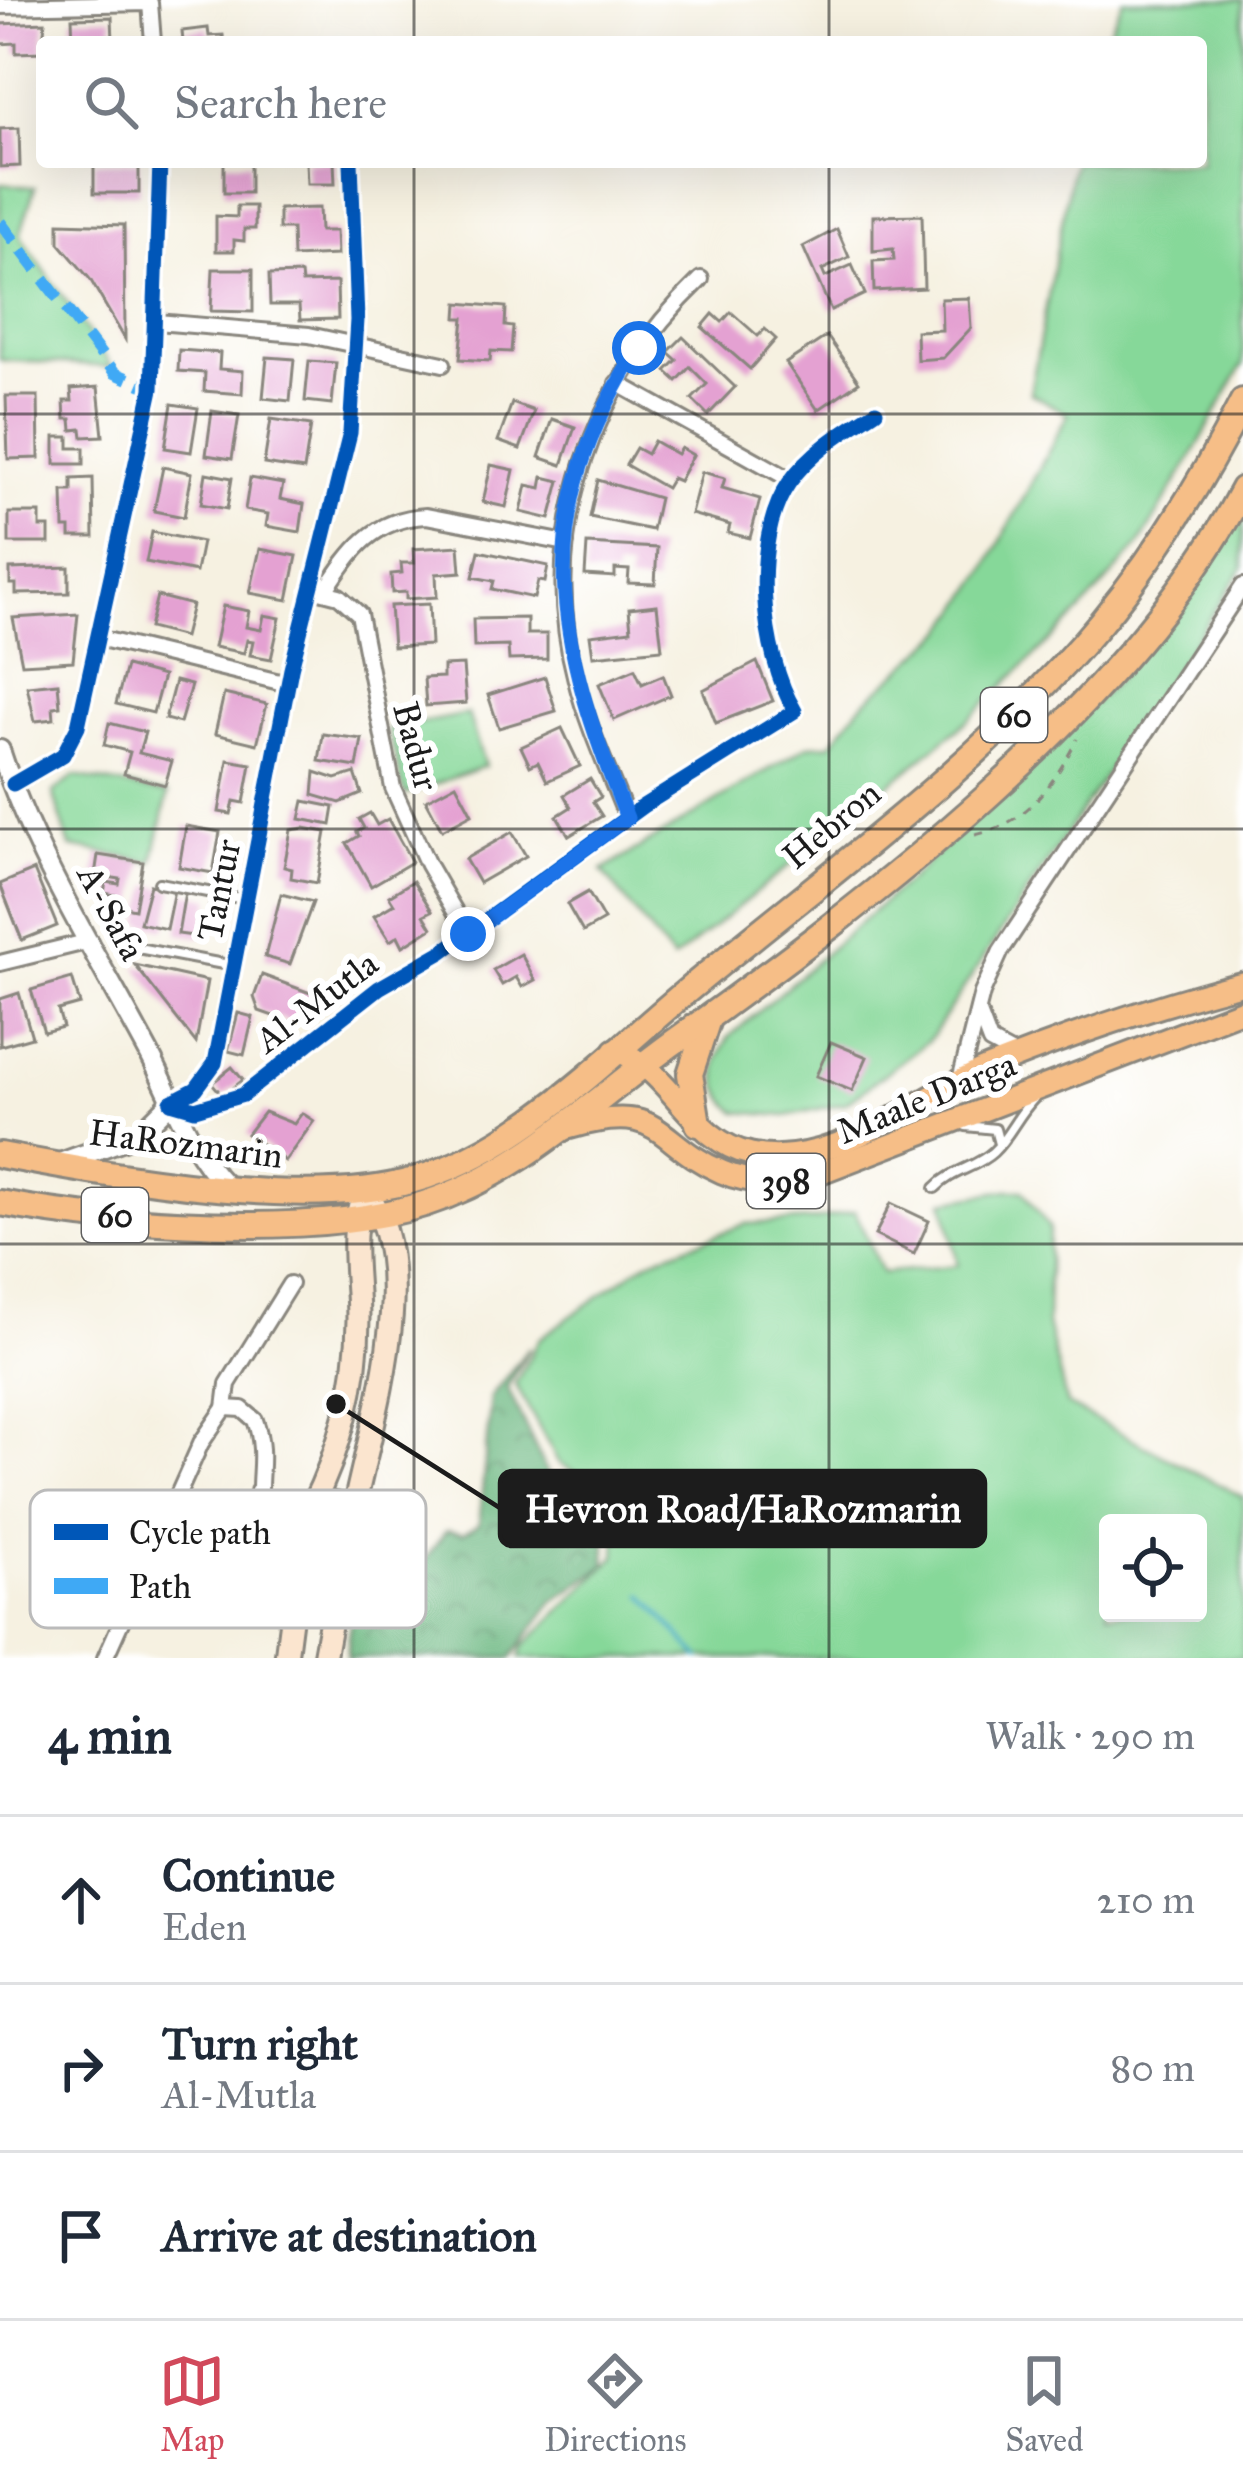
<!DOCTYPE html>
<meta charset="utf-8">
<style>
:root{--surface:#fff;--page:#f6f6f7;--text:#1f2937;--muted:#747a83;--line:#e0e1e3;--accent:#d1495b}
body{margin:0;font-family:"IM FELL Great Primer",serif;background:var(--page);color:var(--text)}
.controls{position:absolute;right:36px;bottom:36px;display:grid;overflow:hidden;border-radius:12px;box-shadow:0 12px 48px #0002}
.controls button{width:108px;height:108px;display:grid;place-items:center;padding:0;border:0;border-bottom:3px solid var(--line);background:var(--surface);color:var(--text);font:60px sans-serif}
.stop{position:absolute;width:36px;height:36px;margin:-27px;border:9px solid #1a73e8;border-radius:50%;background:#fff}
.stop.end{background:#1a73e8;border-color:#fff;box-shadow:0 3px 12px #0008}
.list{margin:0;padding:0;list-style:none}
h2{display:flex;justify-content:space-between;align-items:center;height:156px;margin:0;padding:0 48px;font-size:51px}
h2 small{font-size:39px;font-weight:400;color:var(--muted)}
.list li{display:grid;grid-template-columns:78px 1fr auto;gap:36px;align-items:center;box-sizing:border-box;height:168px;padding:0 48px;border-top:3px solid var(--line)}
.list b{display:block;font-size:45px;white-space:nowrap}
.list p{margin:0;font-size:39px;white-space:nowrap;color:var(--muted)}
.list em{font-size:39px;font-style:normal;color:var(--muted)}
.icon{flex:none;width:66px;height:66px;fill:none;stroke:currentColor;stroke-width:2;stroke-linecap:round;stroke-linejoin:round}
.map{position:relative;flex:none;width:1243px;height:1658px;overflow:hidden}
.search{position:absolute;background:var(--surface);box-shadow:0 12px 48px #0002;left:36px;right:36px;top:36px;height:132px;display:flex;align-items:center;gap:30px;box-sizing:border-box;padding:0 42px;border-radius:12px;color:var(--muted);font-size:45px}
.sheet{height:660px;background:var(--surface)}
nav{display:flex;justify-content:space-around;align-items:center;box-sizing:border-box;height:168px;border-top:3px solid var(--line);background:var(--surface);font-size:33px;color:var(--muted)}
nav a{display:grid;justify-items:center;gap:6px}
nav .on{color:var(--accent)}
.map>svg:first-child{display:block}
.green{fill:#86d899;stroke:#517a5a;stroke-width:3;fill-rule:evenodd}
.forest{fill:url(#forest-crowns);stroke:#446a4e;stroke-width:3}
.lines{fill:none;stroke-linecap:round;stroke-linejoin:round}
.stream{stroke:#3facbd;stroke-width:4.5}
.building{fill:#e4a1d2}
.service-casing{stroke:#89867e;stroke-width:14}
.minor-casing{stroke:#89867e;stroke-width:20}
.tertiary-casing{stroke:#89867e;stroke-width:24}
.secondary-casing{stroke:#89867e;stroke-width:27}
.primary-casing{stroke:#89867e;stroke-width:27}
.trunk-casing{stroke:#89867e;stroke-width:30}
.path{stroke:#89867e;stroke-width:3;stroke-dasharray:9 9;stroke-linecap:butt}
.service{stroke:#fff;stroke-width:8}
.minor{stroke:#fff;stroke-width:14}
.tertiary{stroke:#fff;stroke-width:18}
.secondary{stroke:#fbe5cf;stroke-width:21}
.primary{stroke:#f6be87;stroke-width:21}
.trunk{stroke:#f6be87;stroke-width:24}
.quiet{stroke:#3fa9f5;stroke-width:12;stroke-dasharray:24 12;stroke-linecap:butt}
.cycleway-casing{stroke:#fff;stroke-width:22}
.cycleway{stroke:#0057b8;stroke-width:15}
.route{stroke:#1a73e8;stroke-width:15}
.grid{fill:none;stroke:#1c1c1c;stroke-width:3;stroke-opacity:0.55}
.labels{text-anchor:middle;stroke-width:12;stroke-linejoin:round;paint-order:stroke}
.shield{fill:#fff;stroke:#606060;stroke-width:3}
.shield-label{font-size:33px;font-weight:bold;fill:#1c1c1c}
.street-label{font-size:36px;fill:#1c1c1c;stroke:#fff}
.key{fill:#fff;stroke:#bbb;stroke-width:3}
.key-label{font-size:33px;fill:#1c1c1c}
.leader{fill:none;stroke:#1c1c1c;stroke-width:4.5}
.callout-dot{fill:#1c1c1c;stroke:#fff;stroke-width:4.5}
.callout{fill:#1c1c1c;stroke:#1c1c1c;stroke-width:4.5}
.callout-label{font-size:39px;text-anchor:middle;font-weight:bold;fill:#fff}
</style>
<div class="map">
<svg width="1243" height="1658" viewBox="0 0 1243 1658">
<defs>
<pattern id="forest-crowns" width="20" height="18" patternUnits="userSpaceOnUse" patternTransform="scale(3)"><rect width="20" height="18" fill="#6cb881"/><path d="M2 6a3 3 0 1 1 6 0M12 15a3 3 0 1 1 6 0" fill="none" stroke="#589569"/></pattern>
</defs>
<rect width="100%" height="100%" fill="#fff"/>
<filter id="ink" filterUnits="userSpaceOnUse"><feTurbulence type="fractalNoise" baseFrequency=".00833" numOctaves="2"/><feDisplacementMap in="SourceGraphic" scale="24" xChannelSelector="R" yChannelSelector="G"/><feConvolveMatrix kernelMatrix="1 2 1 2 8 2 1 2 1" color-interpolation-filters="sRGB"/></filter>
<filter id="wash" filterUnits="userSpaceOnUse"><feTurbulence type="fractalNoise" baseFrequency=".004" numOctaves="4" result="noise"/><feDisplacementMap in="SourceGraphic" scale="48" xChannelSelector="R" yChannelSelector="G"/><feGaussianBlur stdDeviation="2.7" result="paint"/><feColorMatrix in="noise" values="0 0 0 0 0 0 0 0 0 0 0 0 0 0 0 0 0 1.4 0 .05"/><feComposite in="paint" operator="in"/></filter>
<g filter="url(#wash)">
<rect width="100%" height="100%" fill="#f6f1e1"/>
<g class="green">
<path d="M1123,0H1243V364L1191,458L1139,545L1079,613L966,722L673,960L602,871L809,745L831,744L861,705L945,631L983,575L1068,414L1030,393L1073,162H1201V42H1104Z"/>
<path d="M0,184L35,187L20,235L112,367L0,360Z"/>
<path d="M1243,504V568L929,1040L846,1103L786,1116L737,1112C712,1089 711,1064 729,1037L917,873L1117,680Z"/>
<path d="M468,714L485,766L405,795L388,729Z"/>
<path d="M75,776L168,794L153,862L70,847L53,793Z"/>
<path d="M1007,1190H1023L1049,1228L1047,1324L1067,1405L1243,1497V1658H520L523,1647L616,1556L618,1499L558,1462L515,1384L539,1339L648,1261L745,1224L816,1220L855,1211L882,1273L958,1265L944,1201ZM1108,1523H1198V1613H1108Z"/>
</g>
<path class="forest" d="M529,1348L507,1387L549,1477L606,1516V1565L553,1602L511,1658H347L354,1584L421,1565L446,1531L463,1534L479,1524L491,1396Z"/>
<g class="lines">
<path class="stream" d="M643,1595L700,1658"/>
</g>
<g id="blocks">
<g class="building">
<path d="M112,17L113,42H73L72,18Z"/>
<path d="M45,22L42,52L16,53V43L0,44V24Z"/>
<path d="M208,28L209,36L223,35L224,42H183L182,31Z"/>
<path d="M19,128L20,166L0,167V129Z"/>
<rect x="94" y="162" width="45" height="31"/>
<rect x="224" y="162" width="26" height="31"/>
<path d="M306,162H334L335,184H307Z"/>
<path d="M237,206H255V229H244V241L234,240V251H216V216L237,217Z"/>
<path d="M319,208L320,231H336L337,255L293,257L292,229H279V209Z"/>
<path d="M922,215L924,288L874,291L873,261L894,260L893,249L873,251V216Z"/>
<path d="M59,223L124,225L125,339L90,279L59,243Z"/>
<path d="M837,229L849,257L822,270L825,277L852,265L865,294L831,310L803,247Z"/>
<path d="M213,269H253V312L211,311Z"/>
<path d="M301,274L302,283L337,282L338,319L300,320L299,305H270L269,275Z"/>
<path d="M969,298L971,328L943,358L917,360L916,331L942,330L941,299Z"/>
<path d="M458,303L506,307L505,326L513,327L511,352L491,351L490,361L460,359L464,318H457Z"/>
<path d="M731,312L758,336L765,329L776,339L750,369L702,327L713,314L722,322Z"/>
<path d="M827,336L859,382L818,410L786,363Z"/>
<path d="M683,337L735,387L708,415L692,399L707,384L690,367L677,381L666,371L677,360L668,352Z"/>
<path d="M179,350L220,353L219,369L243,371L242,394L204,391L205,373L178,371Z"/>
<path d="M267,357L294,359L290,401L263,398Z"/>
<path d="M309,361L336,363L332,404L305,401Z"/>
<path d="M98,387L103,436L83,437L82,429L72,430L71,419H65L64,401H72L71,389Z"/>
<path d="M6,396H38L39,458L8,459Z"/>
<path d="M512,403L534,411L520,449L498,441Z"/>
<path d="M172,404L198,408L191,452L165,448Z"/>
<path d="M212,411L239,415L232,459L206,455Z"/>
<path d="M271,419L311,425L304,470L264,464Z"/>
<path d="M552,419L575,427L562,465L539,457Z"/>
<path d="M55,437H69V448H84V464H55Z"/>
<path d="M654,441L677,454L681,448L693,455L679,481L672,478L666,488L626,465L636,448L647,454Z"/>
<path d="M491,465L514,470L506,507L483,502Z"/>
<path d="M163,467L192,473L184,517L154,511Z"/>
<path d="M702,472L725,478L722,488L760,499L750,538L728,533L730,525L691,514Z"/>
<path d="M206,473L232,478L227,509L201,504Z"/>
<path d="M543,477L560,481L550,519L521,512L527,485L541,488Z"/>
<path d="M93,478L94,537H70V528H64L63,491H72V479Z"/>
<path d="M250,478L283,484L280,499L304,504L300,532L266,526L268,514L245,510Z"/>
<path d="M598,480L659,498L652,530L590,517Z"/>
<path d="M9,513H40V527H49V543H9Z"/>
<path d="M152,532L202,542L196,572L146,562Z"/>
<path d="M587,544L657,548L655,584L628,583L629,570L615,569V577L585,575Z"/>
<path d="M459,546L461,572L436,574L437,597L406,599V592L392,593L391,574L402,573L401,563H414L413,549Z"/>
<path d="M260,549L297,556L288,600L250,593Z"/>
<path d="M479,551L548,566L545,582L538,581L534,598L492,589L494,581L473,577Z"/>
<path d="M69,567V593L16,594V584H10V569Z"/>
<path d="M157,596L192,605L184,637L149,628Z"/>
<path d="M429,604L431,645L393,647L390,606Z"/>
<path d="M657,605L662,649L593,656L590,635L631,630L629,608Z"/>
<path d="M223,606L249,611L246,627L261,630L264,615L280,618L271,659L250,655L253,641L247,640L244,653L214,647Z"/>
<path d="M78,614L73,661L22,664L13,618Z"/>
<path d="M527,618V634H547V659L509,660L508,646L474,647L473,619Z"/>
<path d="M757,662L773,701L716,723L703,690Z"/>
<path d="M463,665L466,703L426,706L424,678L443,677V666Z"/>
<path d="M126,666L163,676L153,713L116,704Z"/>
<path d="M635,669L642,684L663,675L671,695L614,720L599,684Z"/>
<path d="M545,677L556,711L499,728L488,695Z"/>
<path d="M175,681L191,685L180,723L165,719Z"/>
<path d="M58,683L60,706L53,707L54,719L35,721L27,686Z"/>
<path d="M224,694L267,704L257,744L215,734Z"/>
<path d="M109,723L145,732L139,753L172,761L165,785L124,774L130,752L104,745Z"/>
<path d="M562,728L580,766L547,781L538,762L530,766L521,747Z"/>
<path d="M323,734L362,739L357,767L319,761Z"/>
<path d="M228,760L251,764L244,803L234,801L231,814L219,812Z"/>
<path d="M315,772L336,779L355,773L362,794L340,803L313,795Z"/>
<path d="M590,779L601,797L593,802L602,816L569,836L557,816L571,807L564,795Z"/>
<path d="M456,784L472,814L442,830L426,800Z"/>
<path d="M304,801L334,807L331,825L300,819Z"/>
<path d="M370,813L377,825L388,819L412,862L371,886L347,843L359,836L357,832L364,828L359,819Z"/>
<path d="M186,826L220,832L213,873L179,867Z"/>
<path d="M304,828L326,832L317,883L291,878L292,869L284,867L291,830Z"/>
<path d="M512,832L526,856L479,883L465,859Z"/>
<path d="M98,855L143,862L135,909L114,905L115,895L104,893L106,882L119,884L120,879L95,875Z"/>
<path d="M34,870L57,926L22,940L0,884Z"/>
<path d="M413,881L432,911L424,915L432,928L403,946L398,936L390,941L374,916L394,904L389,896Z"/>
<path d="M150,885L174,890L166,929L140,923Z"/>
<path d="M185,892L211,898L201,937L178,934Z"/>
<path d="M588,892L604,920L583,932L567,904Z"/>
<path d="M281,894L313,902L290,964L265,957Z"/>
<path d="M521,954L535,980L522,987L516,977L502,985L493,970Z"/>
<path d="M135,965L207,981L196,1043Z"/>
<path d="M262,975L313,994L305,1016L290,1022L259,1011L254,997Z"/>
<path d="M72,978L80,1004L58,1010L63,1027L44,1032L31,990Z"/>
<path d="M19,993L32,1037L0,1046V999Z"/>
<path d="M238,1013L253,1017L244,1055L228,1051Z"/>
<path d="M831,1042L867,1057L852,1091L816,1076Z"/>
<path d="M232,1067L243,1080L223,1096L212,1083Z"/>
<path d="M264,1112L294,1124L302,1113L314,1121L285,1161L247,1134Z"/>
<path d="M891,1203L929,1221L914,1254L875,1235Z"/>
</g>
</g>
</g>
<g filter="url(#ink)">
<use href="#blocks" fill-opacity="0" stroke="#89867e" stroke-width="3"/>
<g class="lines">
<g class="service-casing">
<g id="service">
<path d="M159,883L245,899"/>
<path d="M138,948L234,966"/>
<path d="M966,1126L995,1129L999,1144"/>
<path d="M935,1188C952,1170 976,1168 993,1152C1009,1137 1018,1114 1035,1097"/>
</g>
</g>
<g class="minor-casing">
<g id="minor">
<path d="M0,6L150,3L153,42"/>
<path d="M157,322L309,335L443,364"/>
<path d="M617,383L791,480"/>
<path d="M312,589L339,596L359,614L393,788L428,865L468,934"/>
<path d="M325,591C352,550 373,519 426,516L566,543"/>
<path d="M98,638L288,684"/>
<path d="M13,784L63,755L78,726L152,389L160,162"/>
<path d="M627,818C609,772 588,728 576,680C537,531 593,382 701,279"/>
<path d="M0,963L90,941"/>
<path d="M979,1013L990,1042L1016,1056"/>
<path d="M960,1080L982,993L1001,951L1243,586"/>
<path d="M171,1102L195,1109L243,1095L379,988L442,952L643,806L795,711C761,654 750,540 789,483C810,452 846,430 876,411"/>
<path d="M171,1102L196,1089L215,1063L291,669L350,433L357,320L351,162"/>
<path d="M225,1408L228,1384L290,1284"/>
<path d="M258,1491L280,1511L304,1513"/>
<path d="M105,1658L201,1443L225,1408L242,1409L255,1420C275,1476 235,1501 295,1547"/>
</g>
</g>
<g class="tertiary-casing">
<g id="tertiary">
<path d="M0,750C34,855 96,954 148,1051C173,1098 187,1146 226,1186"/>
<path d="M57,1164L138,1135L171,1102"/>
</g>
</g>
<g class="secondary-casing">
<g id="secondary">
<circle cx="328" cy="1538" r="35"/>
<path d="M311,1508C340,1451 358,1383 358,1319C358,1274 347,1232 365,1190C425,1268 370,1425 353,1513"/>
<path d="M286,1658L299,1557"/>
<path d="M324,1658L336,1592L348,1567"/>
</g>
</g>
<g class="primary-casing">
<g id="primary">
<path d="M615,1050C672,1069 690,1141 751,1154C832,1172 918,1096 990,1067C1071,1035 1158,1005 1243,983"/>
<path d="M568,1128C665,1100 652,1142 722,1172C749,1184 777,1182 806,1178L1243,1010"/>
</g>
</g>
<g class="trunk-casing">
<g id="trunk">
<path d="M698,1124L690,1074L707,1022"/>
<path d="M0,1155C113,1176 306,1212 414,1180C520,1150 606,1058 688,990C829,873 984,763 1101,622C1158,553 1203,480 1243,401"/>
<path d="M0,1203C115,1224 314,1239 424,1204C524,1172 592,1101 674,1042C871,901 1129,706 1243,489"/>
</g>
</g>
<path class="path" d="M975,835C1028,823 1053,785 1077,739"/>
<use href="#service" class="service"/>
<use href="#minor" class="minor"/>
<use href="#tertiary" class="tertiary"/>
<use href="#secondary" class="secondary"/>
<use href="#primary" class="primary"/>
<use href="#trunk" class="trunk"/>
<path class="quiet" d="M0,222L115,373L152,389"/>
<g class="cycleway-casing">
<g id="cycleway">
<path d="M13,784L63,755L78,726L152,389L160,162"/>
<path d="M171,1102L195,1109L243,1095L379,988L442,952L643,806L795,711C761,654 750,540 789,483C810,452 846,430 876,411"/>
<path d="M171,1102L196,1089L215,1063L291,669L350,433L357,320L351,162"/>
</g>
</g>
<use href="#cycleway" class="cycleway"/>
</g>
</g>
<g class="lines" filter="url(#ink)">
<path class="route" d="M468,934L627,818C555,639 528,520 639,348"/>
</g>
<path class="grid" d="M414,0V42M829,0V42M414,162V1658M829,162V1658M0,414H1243M0,829H1243M0,1244H1243"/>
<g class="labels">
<g class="shield">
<rect x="981" y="688" width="66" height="54" rx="9"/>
<rect x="747" y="1154" width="78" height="54" rx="9"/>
<rect x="82" y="1188" width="66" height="54" rx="9"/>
</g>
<g class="shield-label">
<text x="1014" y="727">60</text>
<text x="786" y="1193">398</text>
<text x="115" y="1227">60</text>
</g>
<g class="street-label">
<text transform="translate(417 746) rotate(75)" y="13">Badur</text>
<text transform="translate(831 824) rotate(-40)" y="13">Hebron</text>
<text transform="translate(218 890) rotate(-79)" y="13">Tantur</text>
<text transform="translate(112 912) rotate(62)" y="13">A-Safa</text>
<text transform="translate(316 1001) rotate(-37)" y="13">Al-Mutla</text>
<text transform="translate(926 1097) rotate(-22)" y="13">Maale Darga</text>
<text transform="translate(186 1143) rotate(7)" y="13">HaRozmarin</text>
</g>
</g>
<rect x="30" y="1490" width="396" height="138" rx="18" class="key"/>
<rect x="54" y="1524" width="54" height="16" fill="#0057b8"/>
<rect x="54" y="1578" width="54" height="16" fill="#3fa9f5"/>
<g class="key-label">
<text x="129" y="1544">Cycle path</text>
<text x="129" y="1598">Path</text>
</g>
<path class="leader" d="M336 1404L500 1508"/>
<circle class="callout-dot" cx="336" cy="1404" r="12"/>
<rect class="callout" x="500" y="1471" width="485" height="75" rx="12"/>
<g class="callout-label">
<text x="743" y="1522">Hevron Road/HaRozmarin</text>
</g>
</svg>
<div class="controls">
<button><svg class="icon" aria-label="locate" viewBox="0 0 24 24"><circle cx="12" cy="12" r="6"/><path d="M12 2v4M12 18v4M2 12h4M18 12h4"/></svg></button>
</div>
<div class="stop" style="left:639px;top:348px"></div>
<div class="stop end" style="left:468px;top:934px"></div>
<div class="search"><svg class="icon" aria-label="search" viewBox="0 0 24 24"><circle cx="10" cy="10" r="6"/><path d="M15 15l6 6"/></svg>Search here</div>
</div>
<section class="sheet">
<h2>4 min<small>Walk · 290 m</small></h2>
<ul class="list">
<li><svg class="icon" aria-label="ahead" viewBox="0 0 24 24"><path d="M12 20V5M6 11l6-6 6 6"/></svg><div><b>Continue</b><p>Eden</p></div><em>210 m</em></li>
<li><svg class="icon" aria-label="right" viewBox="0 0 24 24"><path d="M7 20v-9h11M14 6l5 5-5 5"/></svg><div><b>Turn right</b><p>Al-Mutla</p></div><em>80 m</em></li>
<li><svg class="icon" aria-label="arrive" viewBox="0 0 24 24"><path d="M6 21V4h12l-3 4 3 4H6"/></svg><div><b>Arrive at destination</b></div></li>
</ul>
</section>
<nav>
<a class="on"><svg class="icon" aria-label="map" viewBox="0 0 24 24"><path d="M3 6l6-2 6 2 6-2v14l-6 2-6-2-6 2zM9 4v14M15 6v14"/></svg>Map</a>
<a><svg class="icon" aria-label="directions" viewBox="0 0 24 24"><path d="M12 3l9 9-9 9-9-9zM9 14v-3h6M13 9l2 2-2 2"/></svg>Directions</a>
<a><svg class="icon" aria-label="saved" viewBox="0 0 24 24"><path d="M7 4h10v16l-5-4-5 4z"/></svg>Saved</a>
</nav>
